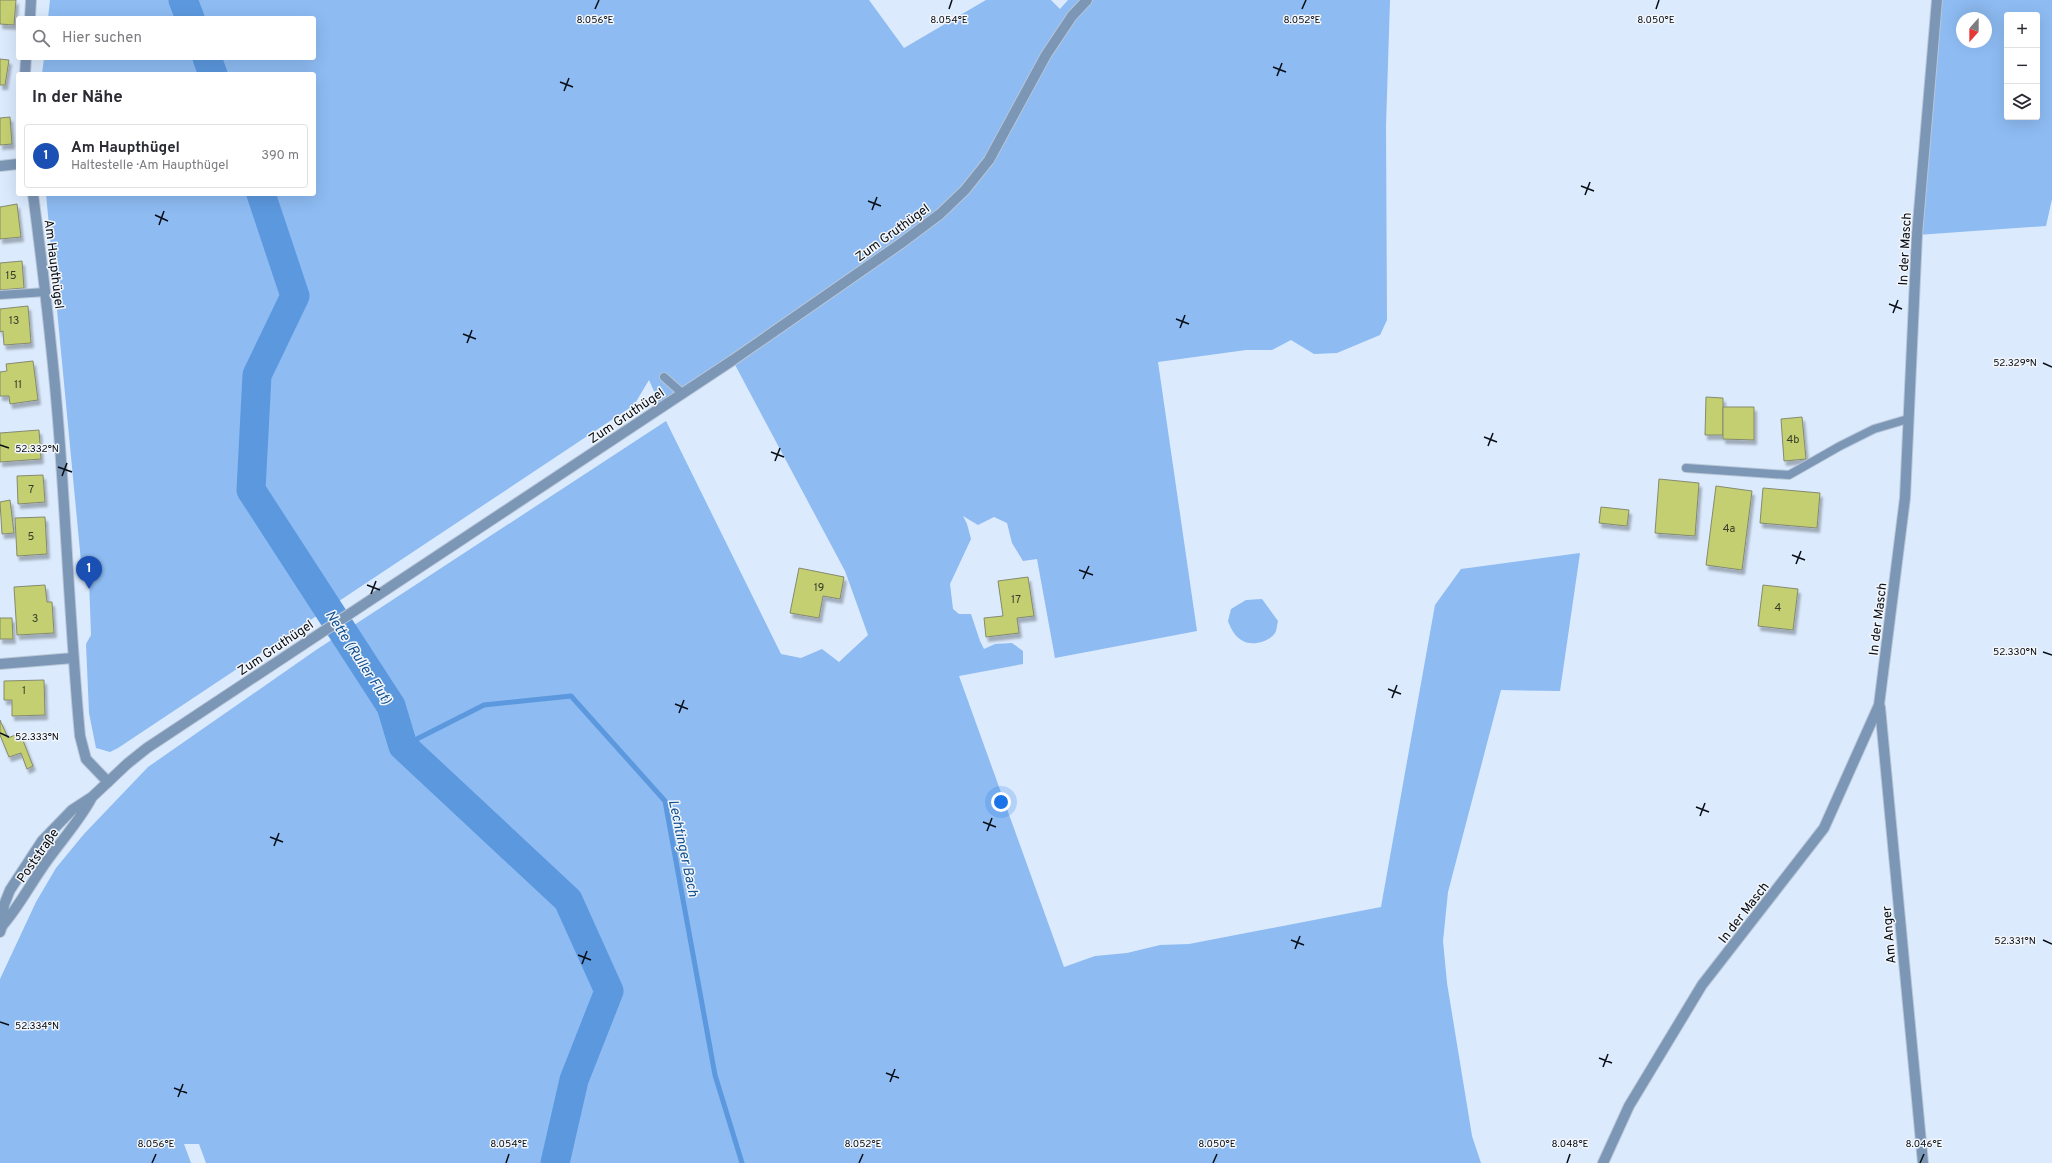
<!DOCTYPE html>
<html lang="de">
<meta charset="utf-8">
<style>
:root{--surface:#fff;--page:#f7f7f7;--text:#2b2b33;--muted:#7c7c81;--line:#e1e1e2;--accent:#595f2d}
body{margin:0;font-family:Overpass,sans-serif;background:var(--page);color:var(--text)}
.controls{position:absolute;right:12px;top:12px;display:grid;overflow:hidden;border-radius:4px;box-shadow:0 4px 16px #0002}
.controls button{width:36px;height:36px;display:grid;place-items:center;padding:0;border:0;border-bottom:1px solid var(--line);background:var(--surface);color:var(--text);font:20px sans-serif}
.compass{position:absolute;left:1956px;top:12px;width:36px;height:36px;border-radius:50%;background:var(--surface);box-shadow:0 4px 16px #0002;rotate:201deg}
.you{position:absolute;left:1001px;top:802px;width:14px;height:14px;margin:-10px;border:3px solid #fff;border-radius:50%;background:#1a73e8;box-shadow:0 0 0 6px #1a73e833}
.badge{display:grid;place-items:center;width:26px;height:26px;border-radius:50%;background:var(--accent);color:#fff;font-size:13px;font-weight:700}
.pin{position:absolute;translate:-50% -33px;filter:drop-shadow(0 1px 2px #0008)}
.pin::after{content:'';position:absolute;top:21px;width:14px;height:12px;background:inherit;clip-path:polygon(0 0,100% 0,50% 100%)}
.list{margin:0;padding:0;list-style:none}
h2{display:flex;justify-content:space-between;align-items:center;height:52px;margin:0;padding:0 16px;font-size:17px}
h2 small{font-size:13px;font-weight:400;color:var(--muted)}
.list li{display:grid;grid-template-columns:26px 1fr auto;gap:12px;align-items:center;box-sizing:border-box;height:64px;margin:0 8px 8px;padding:0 8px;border:1px solid var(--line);border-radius:4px}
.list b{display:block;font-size:15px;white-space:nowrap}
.list p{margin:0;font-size:13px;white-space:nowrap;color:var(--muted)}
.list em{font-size:13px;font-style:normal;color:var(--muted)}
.icon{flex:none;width:22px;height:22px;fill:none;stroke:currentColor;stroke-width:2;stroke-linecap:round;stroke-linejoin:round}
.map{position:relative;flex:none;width:2052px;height:1163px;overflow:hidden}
.search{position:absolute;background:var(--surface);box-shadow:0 4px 16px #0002;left:16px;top:16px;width:300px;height:44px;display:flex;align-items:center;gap:10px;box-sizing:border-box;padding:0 14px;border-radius:4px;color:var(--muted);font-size:15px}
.panel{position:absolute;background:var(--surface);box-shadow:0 4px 16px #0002;left:16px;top:72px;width:300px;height:124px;border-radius:4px}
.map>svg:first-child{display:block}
.green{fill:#8dbbf2;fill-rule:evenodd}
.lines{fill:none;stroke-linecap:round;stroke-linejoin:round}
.stream{stroke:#5c98de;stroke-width:5}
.river{stroke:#5c98de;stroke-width:29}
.building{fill:#c3cf6f;stroke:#858a6f;filter:url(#shadow)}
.service-casing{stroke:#b9c7d8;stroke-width:10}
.minor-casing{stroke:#b9c7d8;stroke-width:12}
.tertiary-casing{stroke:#b9c7d8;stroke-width:12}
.service{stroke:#7c96b5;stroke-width:8}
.minor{stroke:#7c96b5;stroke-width:10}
.tertiary{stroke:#7c96b5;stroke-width:10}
.ticks{fill:none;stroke:#070d14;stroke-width:1.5}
.labels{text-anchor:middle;stroke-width:3;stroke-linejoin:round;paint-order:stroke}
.number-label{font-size:11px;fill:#363e2b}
.street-label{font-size:13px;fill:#070d14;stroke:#f2f6fb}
.water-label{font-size:14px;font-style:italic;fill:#125090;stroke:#f2f6fb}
.ticks-label{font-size:10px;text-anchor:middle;fill:#070d14;stroke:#f2f6fb;stroke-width:3;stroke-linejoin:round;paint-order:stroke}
</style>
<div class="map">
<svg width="2052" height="1163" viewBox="0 0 2052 1163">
<defs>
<filter id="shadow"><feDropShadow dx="2.5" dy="4.5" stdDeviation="1" flood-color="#0004"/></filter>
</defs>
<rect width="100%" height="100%" fill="#dbeafd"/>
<g class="green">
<path d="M50,0H869L904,48L986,0H1051L1060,9L1068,0H1390L1386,126L1387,320L1380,335L1337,353L1314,354L1291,340L1272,350H1246L1158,362L1197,631L1055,658L1037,559L1023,561L1012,543L1007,523L994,517L978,525L963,516L967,524L971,539L950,584L953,609L959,614H971L980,641L984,649L995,644L1012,643L1023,651V664L959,676L1064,967L1095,956L1127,953L1160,945L1189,944L1381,907L1435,605L1461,569L1580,553L1560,691L1501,690L1448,892L1443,941L1447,983L1472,1136L1481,1163H206L199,1144H184L191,1163H0V979L36,902L56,868L84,834L148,767L316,650L666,421L781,654L801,658L822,649L839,662L868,635L845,571L733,361L661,407L649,380L634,405L118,748L110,752L96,748L89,713L86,644L91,635L89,580L82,572L46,194H314V74H42L44,58H314V18H48Z"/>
<path d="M1936,0H2052V199L2046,226L1917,235ZM2007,15H2037V117H2007ZM1962,18H1986V42H1962Z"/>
<path d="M1262,599L1278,621C1277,624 1277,630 1275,633C1269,642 1252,646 1243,641C1235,637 1231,629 1228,621L1231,609L1246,600Z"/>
</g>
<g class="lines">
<path class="stream" d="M403,746L484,705L571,696L665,801L715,1075L742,1163"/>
<g class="river">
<path d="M183,0L190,18"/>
<path d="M207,58L213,74"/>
<path d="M261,194L295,296L257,375L251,490L391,706L403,746L568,900L609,991L574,1080L555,1163"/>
</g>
</g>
<g class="building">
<path d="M0,0H16L14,25L0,24Z"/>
<path d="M0,59L9,60L5,85H0Z"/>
<path d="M10,117L12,144L0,145V118Z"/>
<path d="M17,204L21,237L0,239V207Z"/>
<path d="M22,261L24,288L0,290V263Z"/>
<path d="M28,306L31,343L4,345L3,331L0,332V309Z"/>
<path d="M33,361L38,400L10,404L9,396H0V372L7,371L6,364Z"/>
<path d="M1706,397L1723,398V435H1705Z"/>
<path d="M1723,407H1754V440L1723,439Z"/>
<path d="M1802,417L1806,459L1784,461L1781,419Z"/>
<path d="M39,430L41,459L0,462V433Z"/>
<path d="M43,475L45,502L18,504L17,476Z"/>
<path d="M1659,479L1699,483L1695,536L1655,533Z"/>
<path d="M1716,486L1752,491L1742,570L1706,565Z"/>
<path d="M1763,488L1820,493L1817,528L1760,523Z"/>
<path d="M10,500L14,533L2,534L0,502Z"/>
<path d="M1601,507L1629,510L1627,526L1599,523Z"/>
<path d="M45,517L47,554L17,556L15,518Z"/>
<path d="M799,568L844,577L840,599L823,596L819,618L790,613Z"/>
<path d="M1028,577L1034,616L1017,618L1019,633L986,637L984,618L1003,616L998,581Z"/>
<path d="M45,585L47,602H52L54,633L17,635L14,587Z"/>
<path d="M1763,585L1798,589L1793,630L1758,626Z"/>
<path d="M0,618H12L13,639H0Z"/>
<path d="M44,680L45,715L12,716V700H4V681Z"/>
<path d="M0,720L8,738L20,733L33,766L27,769L21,753L9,757L0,735Z"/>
</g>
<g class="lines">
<g class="service-casing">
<g id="service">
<path d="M0,295L46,292"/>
<path d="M664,377L682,393"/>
<path d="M1686,468L1789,475L1840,446L1874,429L1908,419"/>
</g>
</g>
<g class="minor-casing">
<g id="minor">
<path d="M30,18L31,0"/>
<path d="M25,74L26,58"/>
<path d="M0,166L18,164"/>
<path d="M33,194C44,278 54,362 60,446C67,543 71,639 80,736L86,759L108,782"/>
<path d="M0,664L73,658"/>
<path d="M1880,707L1923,1163"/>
<path d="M1603,1163L1629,1106L1702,985L1824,828L1879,705L1905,498L1917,235L1937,0"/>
</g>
</g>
<g class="tertiary-casing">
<g id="tertiary">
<path d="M2,926C17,909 27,890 40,871C56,846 77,825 91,799"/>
<path d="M0,932L2,926L4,905L10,890L42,841L72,810L92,797L127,764L147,748L733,360L900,244L940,214L965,190L989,160L1046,55L1072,16L1087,0"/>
</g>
</g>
<use href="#service" class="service"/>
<use href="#minor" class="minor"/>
<use href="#tertiary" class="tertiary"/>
</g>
<path class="ticks" d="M595,9L599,0M949,9L952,0M1302,9L1306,0M1656,9L1659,0M1273,67L1286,72M1277,76L1282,63M560,82L573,87M564,91L569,78M1581,186L1594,191M1585,195L1590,182M868,201L881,206M872,210L877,197M155,215L168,221M159,225L164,211M1889,304L1902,309M1893,313L1898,300M1176,319L1189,324M1180,328L1185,315M463,334L476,339M467,343L472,330M2043,363L2052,367M1484,437L1497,442M0,445L9,448M1488,446L1493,433M771,452L784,457M775,461L780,448M58,467L72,472M62,476L67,463M1792,555L1805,560M1796,564L1801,551M1079,570L1093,575M1083,579L1089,566M367,585L380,590M371,594L376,581M2043,652L2052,655M1388,689L1401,694M1392,698L1397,685M675,704L688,709M679,713L684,700M0,733L9,737M1696,807L1709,812M1700,816L1705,803M983,822L996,827M987,831L992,818M270,837L283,842M274,846L279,833M1291,940L1304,945M2043,940L2052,944M1295,949L1300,936M578,955L591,960M582,964L587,951M0,1022L9,1025M1599,1058L1612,1063M1603,1067L1608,1054M886,1073L899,1078M890,1082L895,1069M174,1088L187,1093M178,1097L183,1084M152,1163L156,1154M506,1163L509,1154M859,1163L863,1154M1213,1163L1217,1154M1567,1163L1570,1154M1920,1163L1924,1154"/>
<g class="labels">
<g class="number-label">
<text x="11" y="279">15</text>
<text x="14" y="324">13</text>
<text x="18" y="388">11</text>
<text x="1793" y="443">4b</text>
<text x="31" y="493">7</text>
<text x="1729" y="532">4a</text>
<text x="31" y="540">5</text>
<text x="819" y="591">19</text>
<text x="1016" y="603">17</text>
<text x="1778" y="611">4</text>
<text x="35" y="622">3</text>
<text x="24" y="694">1</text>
</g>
<g class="street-label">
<text transform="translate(892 232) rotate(-36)" y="5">Zum Gruthügel</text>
<text transform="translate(1904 249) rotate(-87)" y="5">In der Masch</text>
<text transform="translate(55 264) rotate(83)" y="5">Am Haupthügel</text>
<text transform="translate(626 415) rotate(-34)" y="5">Zum Gruthügel</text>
<text transform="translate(1877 619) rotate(-83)" y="5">In der Masch</text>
<text transform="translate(275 647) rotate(-34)" y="5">Zum Gruthügel</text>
<text transform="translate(37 855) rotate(-55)" y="5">Poststraße</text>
<text transform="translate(1743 912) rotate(-52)" y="5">In der Masch</text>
<text transform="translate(1888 935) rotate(-95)" y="5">Am Anger</text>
</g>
<g class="water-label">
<text transform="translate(359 657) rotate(57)" y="5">Nette (Ruller Flut)</text>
<text transform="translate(684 848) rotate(78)" y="5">Lechtinger Bach</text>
</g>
</g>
<g class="ticks-label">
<text x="595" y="23">8.056°E</text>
<text x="949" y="23">8.054°E</text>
<text x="1302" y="23">8.052°E</text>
<text x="1656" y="23">8.050°E</text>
<text x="2015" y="366">52.329°N</text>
<text x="37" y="452">52.332°N</text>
<text x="2015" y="655">52.330°N</text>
<text x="37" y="740">52.333°N</text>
<text x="2015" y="944">52.331°N</text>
<text x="37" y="1029">52.334°N</text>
<text x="156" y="1147">8.056°E</text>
<text x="509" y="1147">8.054°E</text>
<text x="863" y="1147">8.052°E</text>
<text x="1217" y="1147">8.050°E</text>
<text x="1570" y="1147">8.048°E</text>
<text x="1924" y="1147">8.046°E</text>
</g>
</svg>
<div class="controls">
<button>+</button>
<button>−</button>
<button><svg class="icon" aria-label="layers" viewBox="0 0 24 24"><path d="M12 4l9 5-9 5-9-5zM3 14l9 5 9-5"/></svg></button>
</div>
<svg class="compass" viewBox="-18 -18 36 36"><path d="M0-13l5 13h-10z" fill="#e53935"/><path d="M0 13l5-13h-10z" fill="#7c7c81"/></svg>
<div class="you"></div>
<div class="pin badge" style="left:89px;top:589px;background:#1a4fb4">1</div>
<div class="search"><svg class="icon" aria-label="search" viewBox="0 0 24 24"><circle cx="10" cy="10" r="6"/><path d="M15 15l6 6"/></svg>Hier suchen</div>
<section class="panel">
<h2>In der Nähe<small></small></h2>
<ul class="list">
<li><span class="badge" style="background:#1a4fb4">1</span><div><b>Am Haupthügel</b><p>Haltestelle · Am Haupthügel</p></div><em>390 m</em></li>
</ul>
</section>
</div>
